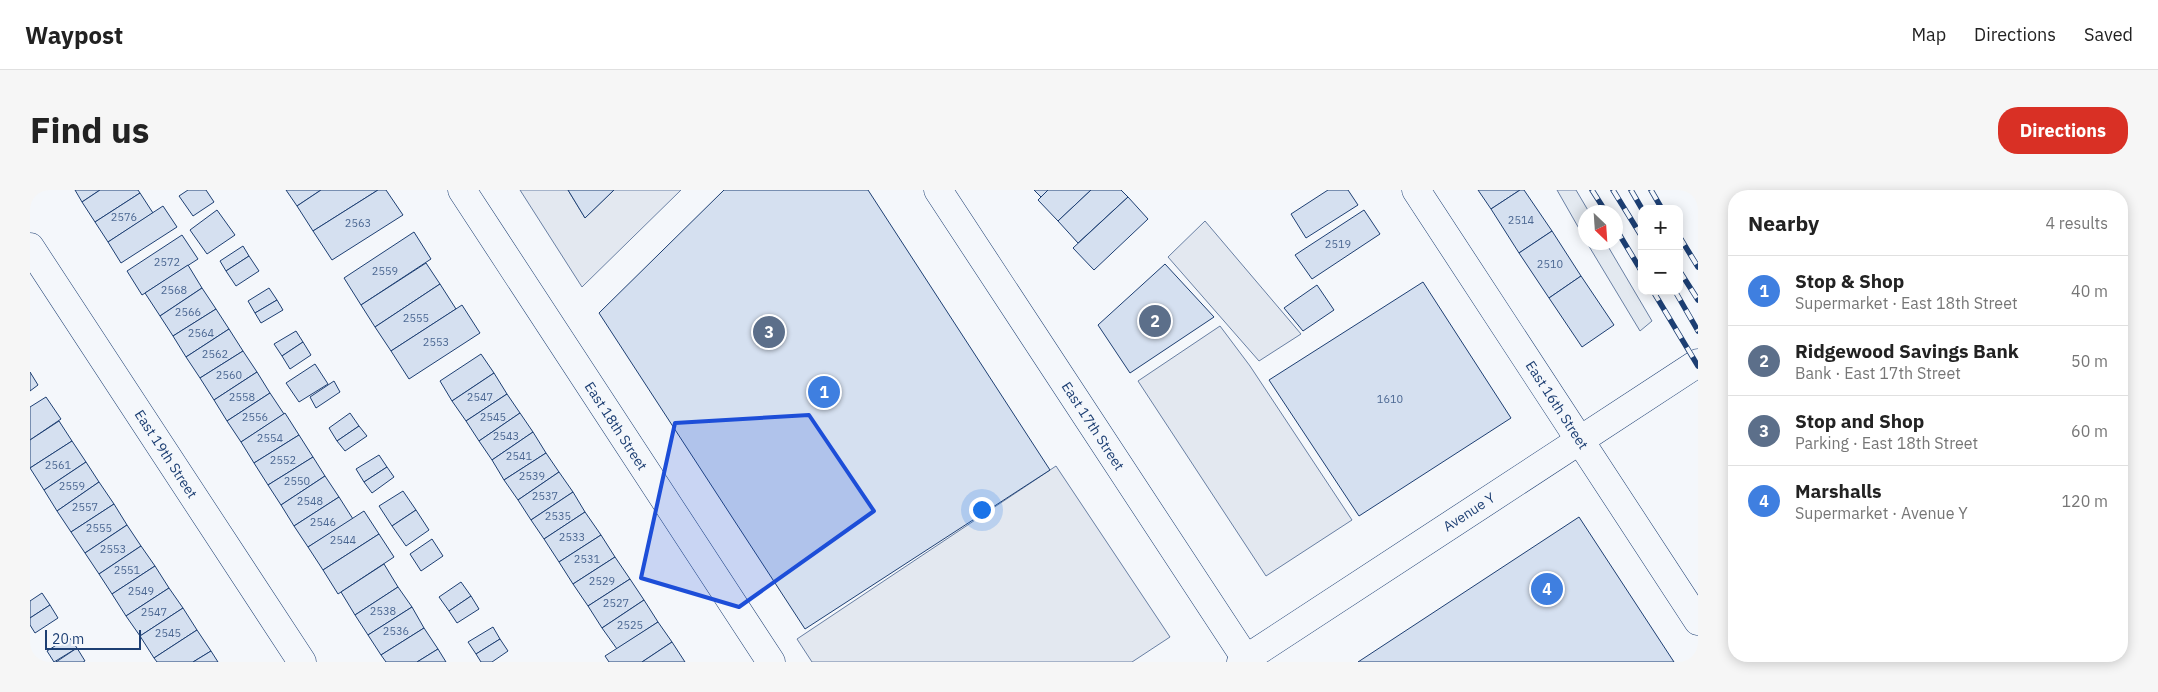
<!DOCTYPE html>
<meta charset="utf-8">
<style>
:root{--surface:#fff;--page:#f6f6f6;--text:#222;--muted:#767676;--line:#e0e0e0;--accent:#d93025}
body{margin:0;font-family:"IBM Plex Sans",sans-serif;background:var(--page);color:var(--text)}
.controls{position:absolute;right:15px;top:15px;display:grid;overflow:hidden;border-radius:10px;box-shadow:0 2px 12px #0003}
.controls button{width:45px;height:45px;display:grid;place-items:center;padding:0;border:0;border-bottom:1px solid var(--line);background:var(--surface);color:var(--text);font:25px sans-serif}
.compass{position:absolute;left:1548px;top:15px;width:45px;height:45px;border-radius:50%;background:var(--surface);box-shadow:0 2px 12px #0003;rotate:155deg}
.scale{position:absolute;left:15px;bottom:12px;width:96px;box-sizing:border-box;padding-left:5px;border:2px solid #1d3f73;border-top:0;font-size:14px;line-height:18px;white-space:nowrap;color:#1d3f73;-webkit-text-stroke:4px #f4f7fb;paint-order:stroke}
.you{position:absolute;left:951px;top:319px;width:18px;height:18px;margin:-12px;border:4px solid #fff;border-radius:50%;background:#1a73e8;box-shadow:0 0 0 8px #1a73e833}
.badge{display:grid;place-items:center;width:32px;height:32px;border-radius:50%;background:var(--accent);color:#fff;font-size:16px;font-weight:700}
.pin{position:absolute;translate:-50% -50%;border:2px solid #fff;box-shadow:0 1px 5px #0006}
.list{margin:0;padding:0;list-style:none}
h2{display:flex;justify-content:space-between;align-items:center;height:65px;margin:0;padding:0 20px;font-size:21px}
h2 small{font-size:16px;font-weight:400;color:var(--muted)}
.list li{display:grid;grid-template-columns:32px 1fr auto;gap:15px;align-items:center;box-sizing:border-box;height:70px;padding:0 20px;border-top:1px solid var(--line)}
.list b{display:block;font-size:19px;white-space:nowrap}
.list p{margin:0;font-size:16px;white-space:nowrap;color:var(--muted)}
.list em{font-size:16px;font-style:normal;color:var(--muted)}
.map{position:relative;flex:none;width:1668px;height:472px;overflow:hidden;border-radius:20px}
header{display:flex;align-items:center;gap:30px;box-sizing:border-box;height:70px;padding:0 25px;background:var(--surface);border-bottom:1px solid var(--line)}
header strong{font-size:24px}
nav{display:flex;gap:28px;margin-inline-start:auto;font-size:18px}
.intro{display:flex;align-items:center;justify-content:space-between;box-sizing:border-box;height:120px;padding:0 30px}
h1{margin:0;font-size:35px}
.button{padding:12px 22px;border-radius:20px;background:var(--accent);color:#fff;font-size:18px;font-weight:700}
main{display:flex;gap:30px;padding:0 30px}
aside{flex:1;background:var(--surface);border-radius:20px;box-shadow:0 2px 12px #0003}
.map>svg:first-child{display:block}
.green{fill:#e3e9f0;stroke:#687fa3}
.parking{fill:#e3e8f0;stroke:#687fa3}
.building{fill:#d5e0f0;stroke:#1d3f73}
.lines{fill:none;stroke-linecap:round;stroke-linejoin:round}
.minor-casing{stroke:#1d3f73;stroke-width:29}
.minor{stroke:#f4f7fb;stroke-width:28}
.rail-casing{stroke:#1d3f73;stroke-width:5.5}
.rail{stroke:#f4f7fb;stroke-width:4;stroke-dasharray:11;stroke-linecap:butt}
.marked{fill:#1d4ed8;fill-opacity:0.2;stroke:#1d4ed8;stroke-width:4;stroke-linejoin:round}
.labels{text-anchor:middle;stroke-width:4;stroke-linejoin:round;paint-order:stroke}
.number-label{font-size:11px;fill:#4b6792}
.street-label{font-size:14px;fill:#1d3f73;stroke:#f4f7fb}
</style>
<header>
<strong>Waypost</strong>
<nav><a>Map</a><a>Directions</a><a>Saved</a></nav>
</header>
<div class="intro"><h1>Find us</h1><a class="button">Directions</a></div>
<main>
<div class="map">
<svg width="1668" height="472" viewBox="0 0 1668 472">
<rect width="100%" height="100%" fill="#f4f7fb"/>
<g class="green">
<path d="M1527,0H1546L1559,22H1556L1555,49Z"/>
<path d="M1557,53H1576L1622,131L1610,141Z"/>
</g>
<g class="parking">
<path d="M490,0H538L555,28L584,0H651L552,97Z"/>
<path d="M1175,31L1271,144L1229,171L1138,67Z"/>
<path d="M1190,136L1220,176L1322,330L1236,386L1108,191Z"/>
<path d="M1026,276L1140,447L1102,472H782L767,449Z"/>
</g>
<g class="building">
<path d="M45,0H70L52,12Z"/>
<path d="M70,0H108L110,3L65,32L52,12Z"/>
<path d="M158,0H176L184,12L163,26L149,6Z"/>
<path d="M256,0H291L267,16Z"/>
<path d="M291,0H348L283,41L267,16Z"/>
<path d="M348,0H356L373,25L302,70L283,41Z"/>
<path d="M538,0H584L555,28Z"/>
<path d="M694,0H838L1020,280L775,439L569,123Z"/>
<path d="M1004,0H1018L1011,7Z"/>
<path d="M1018,0H1061L1028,31L1008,10Z"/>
<path d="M1061,0H1091L1098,7L1048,53L1028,31Z"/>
<path d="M1298,0H1318L1328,15L1276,48L1261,24Z"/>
<path d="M1448,0H1490L1461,19Z"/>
<path d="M1490,0H1494L1522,41L1489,63L1461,19Z"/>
<path d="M110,3L123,23L78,52L65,32Z"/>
<path d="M1098,7L1118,29L1064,80L1043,58Z"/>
<path d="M133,16L147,37L91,73L78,52Z"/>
<path d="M187,20L205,45L177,64L160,40Z"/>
<path d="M1334,20L1350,44L1282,89L1265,65Z"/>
<path d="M1522,41L1551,86L1519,108L1489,63Z"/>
<path d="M384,42L401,69L331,115L314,88Z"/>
<path d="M152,45L168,69L112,105L97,81Z"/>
<path d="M213,56L219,66L196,81L190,71Z"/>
<path d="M219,66L229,81L206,96L196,81Z"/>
<path d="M396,73L410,94L345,137L331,115Z"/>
<path d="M1135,74L1184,127L1100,183L1068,135Z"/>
<path d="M158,75L172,98L130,126L115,103Z"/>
<path d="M1551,86L1584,135L1552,157L1519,108Z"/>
<path d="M1393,92L1481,228L1329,326L1239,190Z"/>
<path d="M410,94L426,119L361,161L345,137Z"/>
<path d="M1287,95L1304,120L1273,141L1254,118Z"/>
<path d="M172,98L186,119L143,146L130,126Z"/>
<path d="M239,98L247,110L225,123L218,111Z"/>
<path d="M247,110L253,120L231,133L225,123Z"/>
<path d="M432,115L450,143L379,189L361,161Z"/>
<path d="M186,119L199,139L156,167L143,146Z"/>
<path d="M199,139L213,161L170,188L156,167Z"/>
<path d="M266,141L273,152L252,166L244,154Z"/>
<path d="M273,152L281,165L260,179L252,166Z"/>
<path d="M213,161L227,182L184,210L170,188Z"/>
<path d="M451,164L464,183L422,211L410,191Z"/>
<path d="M285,174L298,194L269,212L256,193Z"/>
<path d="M0,182L8,195L0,201Z"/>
<path d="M227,182L240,203L197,231L184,210Z"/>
<path d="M464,183L477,204L436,231L422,211Z"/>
<path d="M304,191L310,202L286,218L280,207Z"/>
<path d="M240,203L254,224L211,252L197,231Z"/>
<path d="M477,204L490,223L449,251L436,231Z"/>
<path d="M16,207L31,229L0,250V217Z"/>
<path d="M255,223L269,245L224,273L211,252Z"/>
<path d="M320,223L329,236L307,251L299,238Z"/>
<path d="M490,223L503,242L462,270L449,251Z"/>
<path d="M29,231L42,251L0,278V250Z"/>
<path d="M329,236L337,246L315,261L307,251Z"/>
<path d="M503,242L516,263L474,290L462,270Z"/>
<path d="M269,245L283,267L238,295L224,273Z"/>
<path d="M42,251L56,272L14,300L0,278Z"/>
<path d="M516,263L529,282L488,310L474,290Z"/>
<path d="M349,265L357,277L334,292L326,279Z"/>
<path d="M283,267L295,286L251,315L238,295Z"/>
<path d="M56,272L69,292L27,321L14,300Z"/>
<path d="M357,277L364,287L342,303L334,292Z"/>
<path d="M529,282L543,302L501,330L488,310Z"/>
<path d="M295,286L309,307L264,336L251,315Z"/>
<path d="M69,292L84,314L41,342L27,321Z"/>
<path d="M373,301L386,320L362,336L349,316Z"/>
<path d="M543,302L555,322L514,349L501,330Z"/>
<path d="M309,307L323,329L278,357L264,336Z"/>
<path d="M84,314L97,335L55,363L41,342Z"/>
<path d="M386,320L399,340L376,356L362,336Z"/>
<path d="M334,321L349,344L293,380L278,357Z"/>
<path d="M555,322L571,345L529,372L514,349Z"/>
<path d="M1549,327L1644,472H1328Z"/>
<path d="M97,335L111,356L69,384L55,363Z"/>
<path d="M349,344L364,367L308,404L293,380Z"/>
<path d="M571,345L585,367L543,394L529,372Z"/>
<path d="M402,349L413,366L391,381L380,364Z"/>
<path d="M111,356L125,376L82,404L69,384Z"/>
<path d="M585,367L600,389L558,416L543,394Z"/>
<path d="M354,374L368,397L325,425L311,402Z"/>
<path d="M125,376L139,398L96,426L82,404Z"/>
<path d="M600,389L614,410L572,438L558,416Z"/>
<path d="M431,392L441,406L419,421L409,407Z"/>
<path d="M368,397L382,417L338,445L325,425Z"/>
<path d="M139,398L153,418L110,446L96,426Z"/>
<path d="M12,403L20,415L0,428V411Z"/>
<path d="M441,406L449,419L427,433L419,421Z"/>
<path d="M614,410L628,432L587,459L572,438Z"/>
<path d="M20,415L28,428L5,443L0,435V428Z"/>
<path d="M382,417L394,438L351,465L338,445Z"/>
<path d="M153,418L167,440L124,468L110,446Z"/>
<path d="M628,432L642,452L612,472H579L575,466Z"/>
<path d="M463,437L470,449L446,464L438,452Z"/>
<path d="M394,438L408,459L387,472H356L351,465Z"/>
<path d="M167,440L181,461L163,472H127L124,468Z"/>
<path d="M39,447L47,458L24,472L17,461Z"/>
<path d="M470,449L478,461L462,472H451L446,464Z"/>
<path d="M642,452L655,472H612Z"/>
<path d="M47,458L55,471L53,472H26Z"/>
<path d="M408,459L416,472H387Z"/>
<path d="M181,461L188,472H163Z"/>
</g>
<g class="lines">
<g class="minor-casing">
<g id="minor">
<path d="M432,0L741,472"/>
<path d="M908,0L1218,472"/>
<path d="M1386,0L1668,431"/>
<path d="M0,57L272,472"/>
<path d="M1211,472L1668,173"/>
</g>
</g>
<use href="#minor" class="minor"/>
<g class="rail-casing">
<g id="rail">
<path d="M1562,0L1576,22"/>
<path d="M1583,0L1612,47"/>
<path d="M1601,0L1612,19"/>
<path d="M1621,0L1632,19"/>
<path d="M1586,39L1612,82"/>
<path d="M1649,46L1668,77"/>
<path d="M1649,80L1668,110"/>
<path d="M1623,101L1668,176"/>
<path d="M1645,101L1668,141"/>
</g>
</g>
<use href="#rail" class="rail"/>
</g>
<path class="marked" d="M779,225L844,321L709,417L611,388L645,233Z"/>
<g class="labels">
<g class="number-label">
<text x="94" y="31">2576</text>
<text x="1491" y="34">2514</text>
<text x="328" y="37">2563</text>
<text x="1308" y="58">2519</text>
<text x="137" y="76">2572</text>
<text x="1520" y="78">2510</text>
<text x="355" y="85">2559</text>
<text x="144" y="104">2568</text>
<text x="158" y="126">2566</text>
<text x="386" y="132">2555</text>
<text x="171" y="147">2564</text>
<text x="406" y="156">2553</text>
<text x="185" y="168">2562</text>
<text x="199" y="189">2560</text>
<text x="212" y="211">2558</text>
<text x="450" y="211">2547</text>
<text x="1360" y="213">1610</text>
<text x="225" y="231">2556</text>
<text x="463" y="231">2545</text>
<text x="476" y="250">2543</text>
<text x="240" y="252">2554</text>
<text x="489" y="270">2541</text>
<text x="253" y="274">2552</text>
<text x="28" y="279">2561</text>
<text x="502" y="290">2539</text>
<text x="267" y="295">2550</text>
<text x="42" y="300">2559</text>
<text x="515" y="310">2537</text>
<text x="280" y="315">2548</text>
<text x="55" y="321">2557</text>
<text x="528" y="330">2535</text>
<text x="293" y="336">2546</text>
<text x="69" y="342">2555</text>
<text x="542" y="351">2533</text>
<text x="313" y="354">2544</text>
<text x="83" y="363">2553</text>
<text x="557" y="373">2531</text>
<text x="97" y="384">2551</text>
<text x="572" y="395">2529</text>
<text x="111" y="405">2549</text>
<text x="586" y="417">2527</text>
<text x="353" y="425">2538</text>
<text x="124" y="426">2547</text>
<text x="600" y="439">2525</text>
<text x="366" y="445">2536</text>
<text x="138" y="447">2545</text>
</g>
<g class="street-label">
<text transform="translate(1527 215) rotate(57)" y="5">East 16th Street</text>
<text transform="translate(586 236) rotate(57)" y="5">East 18th Street</text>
<text transform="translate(1063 236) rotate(57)" y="5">East 17th Street</text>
<text transform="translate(136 264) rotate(57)" y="5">East 19th Street</text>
<text transform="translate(1439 322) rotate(-33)" y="5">Avenue Y</text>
</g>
</g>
</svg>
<div class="controls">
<button>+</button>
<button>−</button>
</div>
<svg class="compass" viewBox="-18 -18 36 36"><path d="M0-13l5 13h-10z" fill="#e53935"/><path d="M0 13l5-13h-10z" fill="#767676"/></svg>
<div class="scale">20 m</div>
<div class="you"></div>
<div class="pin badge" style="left:794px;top:202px;background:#3f7fe0">1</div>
<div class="pin badge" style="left:1125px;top:131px;background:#5c6f8a">2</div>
<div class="pin badge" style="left:739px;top:142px;background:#5c6f8a">3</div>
<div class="pin badge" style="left:1517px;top:399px;background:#3f7fe0">4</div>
</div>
<aside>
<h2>Nearby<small>4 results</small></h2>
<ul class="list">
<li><span class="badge" style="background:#3f7fe0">1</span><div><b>Stop &amp; Shop</b><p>Supermarket · East 18th Street</p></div><em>40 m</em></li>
<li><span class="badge" style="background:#5c6f8a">2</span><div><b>Ridgewood Savings Bank</b><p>Bank · East 17th Street</p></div><em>50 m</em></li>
<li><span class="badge" style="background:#5c6f8a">3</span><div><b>Stop and Shop</b><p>Parking · East 18th Street</p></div><em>60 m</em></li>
<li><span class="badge" style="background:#3f7fe0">4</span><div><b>Marshalls</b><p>Supermarket · Avenue Y</p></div><em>120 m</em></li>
</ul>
</aside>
</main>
